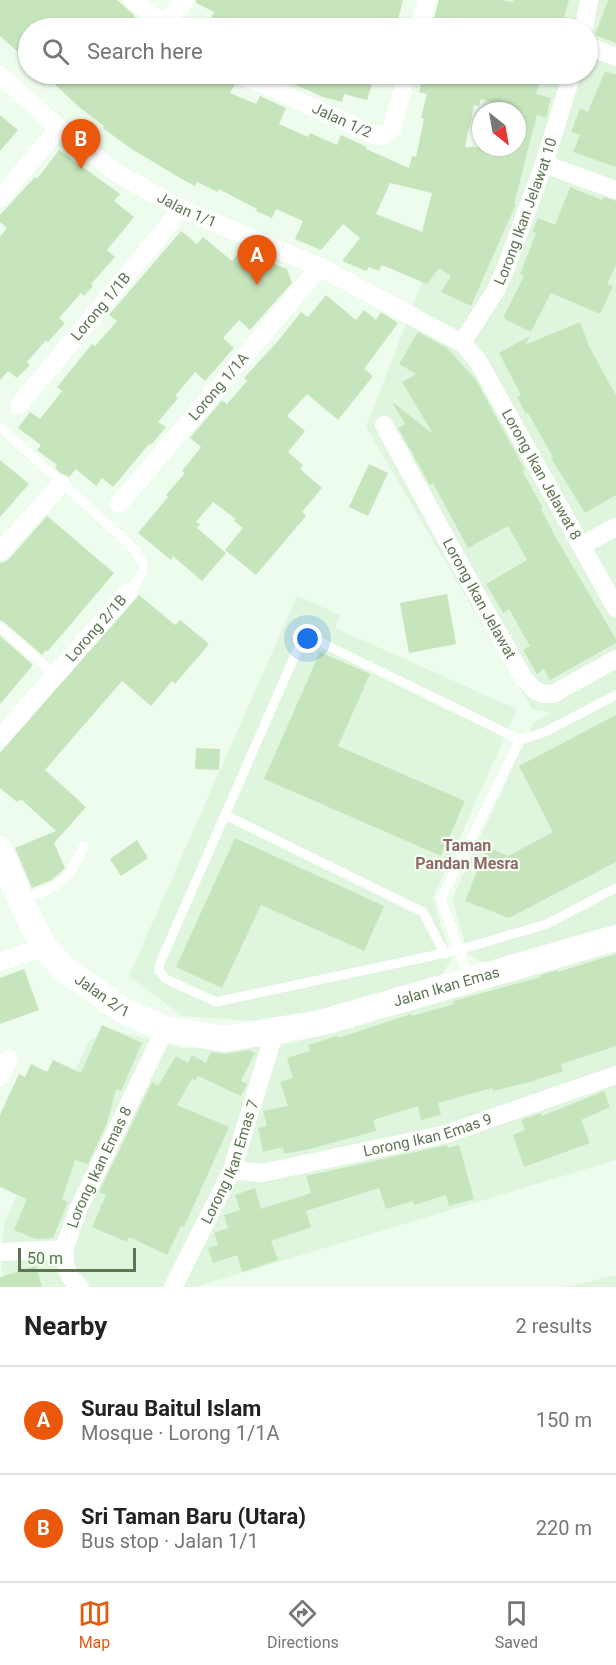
<!DOCTYPE html>
<meta charset="utf-8">
<style>
:root{--surface:#fff;--page:#f6f6f6;--text:#222;--muted:#767676;--line:#e0e0e0;--accent:#ea580c}
body{margin:0;font-family:Roboto,sans-serif;background:var(--page);color:var(--text)}
.compass{position:absolute;left:472px;top:102px;width:54px;height:54px;border-radius:50%;background:var(--surface);box-shadow:0 2px 4px #0004;rotate:149deg}
.scale{position:absolute;left:18px;bottom:15px;width:118px;box-sizing:border-box;padding-left:6px;border:3px solid #5b7650;border-top:0;font-size:16px;line-height:21px;white-space:nowrap;color:#5b7650;-webkit-text-stroke:4px #f3fef3;paint-order:stroke}
.you{position:absolute;left:308px;top:639px;width:21px;height:21px;margin:-15px;border:4px solid #fff;border-radius:50%;background:#1a73e8;box-shadow:0 0 0 9px #1a73e833}
.badge{display:grid;place-items:center;width:39px;height:39px;border-radius:50%;background:var(--accent);color:#fff;font-size:20px;font-weight:700}
.pin{position:absolute;translate:-50% -50px;filter:drop-shadow(0 2px 3px #0008)}
.pin::after{content:'';position:absolute;top:32px;width:21px;height:18px;background:inherit;clip-path:polygon(0 0,100% 0,50% 100%)}
.list{margin:0;padding:0;list-style:none}
h2{display:flex;justify-content:space-between;align-items:center;height:78px;margin:0;padding:0 24px;font-size:26px}
h2 small{font-size:20px;font-weight:400;color:var(--muted)}
.list li{display:grid;grid-template-columns:39px 1fr auto;gap:18px;align-items:center;box-sizing:border-box;height:108px;padding:0 24px;border-top:2px solid var(--line)}
.list b{display:block;font-size:22px;white-space:nowrap}
.list p{margin:0;font-size:20px;white-space:nowrap;color:var(--muted)}
.list em{font-size:20px;font-style:normal;color:var(--muted)}
.icon{flex:none;width:33px;height:33px;fill:none;stroke:currentColor;stroke-width:2;stroke-linecap:round;stroke-linejoin:round}
.map{position:relative;flex:none;width:616px;height:1287px;overflow:hidden}
.search{position:absolute;background:var(--surface);box-shadow:0 2px 4px #0004;left:18px;right:18px;top:18px;height:66px;display:flex;align-items:center;gap:15px;box-sizing:border-box;padding:0 21px;border-radius:33px;color:var(--muted);font-size:22px}
.sheet{height:294px;background:var(--surface)}
nav{display:flex;justify-content:space-around;align-items:center;box-sizing:border-box;height:84px;border-top:2px solid var(--line);background:var(--surface);font-size:16px;color:var(--muted)}
nav a{display:grid;justify-items:center;gap:3px}
nav .on{color:var(--accent)}
.map>svg:first-child{display:block}
.residential{fill:#e0f5de;fill-rule:evenodd}
.building{fill:#c7e5bd;fill-rule:evenodd}
.lines{fill:none;stroke-linecap:round;stroke-linejoin:round}
.lane{stroke:#fff;stroke-width:9}
.street{stroke:#fff;stroke-width:18}
.secondary{stroke:#fff;stroke-width:26}
.labels{text-anchor:middle;stroke-width:4.5;stroke-linejoin:round;paint-order:stroke}
.street-label{font-size:15px;fill:#5b7650;stroke:#f3fef3}
.neighbourhood-label{font-size:16px;font-weight:bold;fill:#916968;stroke:#f3fef3}
</style>
<div class="map">
<svg width="616" height="1287" viewBox="0 0 616 1287">
<rect width="100%" height="100%" fill="#edfcec"/>
<g class="residential">
<path d="M508,0H616V926L486,964L468,954L452,899L533,723L551,713L532,709L366,427L466,169L490,74H588V28H501ZM481,111H517V147H481Z"/>
<path d="M297,596L340,615L335,628L517,709L433,898L451,959L441,977L286,1023L182,1016L129,976Z"/>
<path d="M616,949V1160L195,1287H8L1,1268L4,1223L89,1041L110,1029L181,1048L289,1044Z"/>
<path d="M616,1275V1287H565Z"/>
</g>
<g class="building">
<path d="M0,0H117L135,16L125,28H28V61L0,36Z"/>
<path d="M196,0H403L396,28H207L214,12L196,3Z"/>
<path d="M439,0H503L513,3L514,0H569L564,17L574,20L573,28H431Z"/>
<path d="M608,0H616V43L595,35Z"/>
<path d="M605,71L616,75V167L573,152L580,135L571,132L580,109L588,112Z"/>
<path d="M44,74H215L235,84L230,93L256,104L260,96L286,108L279,124L308,137L310,133L337,145L341,135L367,147L366,149L409,168L412,156L416,157L424,119L421,118L427,94L419,92L424,74H542L536,94L551,98L546,118L537,115L514,204H516L471,306L441,292L451,276L439,268L427,284L382,265L379,271L369,267L366,271L342,261L360,238L343,224L321,250L295,239L303,221L276,209L272,218L256,211L257,209L219,189L218,192L197,182L195,186L180,178L130,148L103,128L104,126L80,108ZM481,99L517,110V147H465L474,105L479,106ZM390,183L432,193L422,232L376,214Z"/>
<path d="M271,74H375L367,100L344,94L342,102L323,97Z"/>
<path d="M0,115L18,130L0,151Z"/>
<path d="M59,150L120,194L114,201L134,217L107,250L115,257L91,284L93,286L84,296L81,293L59,318L65,323L48,342L46,340L27,362L30,365L17,378L8,371L0,380V237L7,228L0,222V215L35,177L37,179Z"/>
<path d="M570,187L602,200L604,197L616,201V265L607,284L613,286L600,314L551,293L531,332L503,318L524,276L520,274L536,233L532,232L538,218L555,225Z"/>
<path d="M181,231L197,244L203,237L232,261L242,250L287,269L292,283L250,330L239,320L223,338L234,348L205,381L195,372L175,396L178,398L158,422L166,427L151,445L149,444L113,487L102,478L96,486L76,469L69,477L61,473L55,468L57,465L37,450L41,445L18,428L30,412L40,419L62,391L57,387L92,344L95,346L117,321L109,315Z"/>
<path d="M326,295L356,320L364,310L376,320L381,312L398,323L364,369L373,376L338,420L307,394L287,416L305,431L288,452L303,465L300,469L322,488L302,512L306,516L256,575L225,550L243,528L234,521L236,519L213,502L196,522L200,524L197,528L226,553L202,581L173,556L171,560L138,533L168,497L166,495L185,473L182,471L201,447L190,438L222,400L227,404L247,381L244,378L278,341L301,312L308,317Z"/>
<path d="M580,322L589,346L616,396V495L585,513L551,458L553,457L528,413L526,414L517,397L521,395L499,353L530,336L525,345Z"/>
<path d="M418,332L447,348L476,380L525,470L522,471L543,508L541,509L556,538L616,639V643L550,680L544,669L537,674L523,650L530,646L509,609L503,613L486,584L527,560L508,526L468,548L433,483L430,485L398,428L405,424L393,404L394,403L433,434L402,382L416,374L399,364Z"/>
<path d="M0,460L29,484L0,517Z"/>
<path d="M369,464L388,473L368,516L349,507Z"/>
<path d="M47,516L114,573L48,651L46,650L42,655L4,622L0,620V563L8,560Z"/>
<path d="M447,594L456,644L409,653L400,603Z"/>
<path d="M139,595L175,625L180,620L209,644L175,684L172,681L151,706L122,681L45,770L86,807L54,843L65,868L52,880L32,888L15,848L56,831L21,799L17,802L0,788V753Z"/>
<path d="M0,636L33,665L0,704Z"/>
<path d="M320,652L370,674L338,746L465,801L441,856L264,779Z"/>
<path d="M616,715V862L509,918L465,901L487,847L508,856L553,832L519,766Z"/>
<path d="M196,748L220,749L219,770L195,769Z"/>
<path d="M235,838L384,906L364,951L261,905L222,988L176,967Z"/>
<path d="M137,840L148,858L121,876L110,859Z"/>
<path d="M616,954V1046L561,1064L563,1071L530,1082L493,1091L492,1088L438,1103L441,1115L421,1120L418,1106L373,1120L376,1131L310,1149L284,1154L283,1147L263,1152L258,1128L267,1126L263,1111L288,1106L280,1082L293,1078L287,1058L310,1051L308,1045L337,1036L338,1038L411,1014L412,1016L454,1004L453,1001L541,977V975L558,970V972Z"/>
<path d="M24,969L39,1010L0,1024V978Z"/>
<path d="M102,1025L142,1043L121,1091L116,1089L107,1123L88,1164L75,1160L62,1199L68,1202L53,1238L36,1239L14,1230L27,1199L0,1187V1115L19,1074L25,1077L31,1064L47,1072L53,1060L81,1073Z"/>
<path d="M249,1050L255,1053L241,1081L247,1084L241,1096L198,1076L195,1081L192,1079L177,1105L229,1127L184,1227L181,1226L167,1255L129,1237L127,1242L92,1227L106,1195L99,1192L152,1082L158,1086L176,1056L188,1063L192,1055L206,1063L211,1052L226,1054Z"/>
<path d="M604,1091L610,1107L581,1120L590,1143L524,1167L513,1135L525,1130L521,1120L541,1113L542,1116Z"/>
<path d="M447,1145L448,1148L459,1145L474,1199L449,1206L446,1195L414,1205L413,1201L386,1209L379,1188L306,1211L311,1227L271,1241L278,1260L242,1272L237,1255L213,1263L208,1248L218,1245L214,1233L228,1228L224,1215L240,1210L235,1195L255,1188L261,1209L311,1193L306,1176Z"/>
<path d="M36,1266L42,1287H0V1277Z"/>
</g>
<g class="lines">
<g class="lane">
<path d="M0,427L126,541C147,565 151,567 128,592"/>
<path d="M0,627L56,676"/>
<path d="M616,695L545,732L520,740L314,639H304L296,653L160,963L159,971L166,979L216,1002L459,950L547,924L616,888"/>
<path d="M225,815L423,912L445,954"/>
<path d="M21,900C61,886 66,884 84,846"/>
<path d="M469,979L441,899L520,740"/>
</g>
<g class="street">
<path d="M133,0L170,28"/>
<path d="M164,24L185,0"/>
<path d="M419,28L427,0"/>
<path d="M584,28L589,0"/>
<path d="M588,46L616,57"/>
<path id="s1" d="M240,74L374,135L384,136L392,129L407,74"/>
<path id="s2" d="M0,75L59,128L118,174L182,209L320,267L462,343L478,361L616,608"/>
<path d="M544,164L616,190"/>
<path d="M0,198L59,128"/>
<path id="s3" d="M462,343L496,290L505,270L544,164L572,74"/>
<path id="s4" d="M19,405L182,209"/>
<path id="s5" d="M384,425L484,608L524,679L536,691L544,694H553L616,659"/>
<path id="s6" d="M119,504L320,267"/>
<path d="M581,546L616,527"/>
<path d="M0,552L61,484"/>
<path id="s7" d="M0,738L128,592"/>
<path d="M0,962L44,947"/>
<path d="M0,1077L9,1058"/>
<path id="s8" d="M232,1170L262,1173L446,1134L616,1075"/>
<path d="M0,1252L64,1249"/>
<path id="s9" d="M80,1287L71,1278L66,1267L64,1249L78,1210L165,1029"/>
<path id="s10" d="M173,1287L232,1170L275,1031"/>
</g>
<path class="secondary" id="s11" d="M0,850L21,901L44,947L64,969L124,1011L165,1029L224,1039L320,1023L616,938"/>
</g>
<g class="labels">
<g class="street-label">
<text dy="5" stroke="none"><textPath href="#s1" startOffset="112">Jalan 1/2</textPath></text>
<text dy="5" stroke="none"><textPath href="#s2" startOffset="232">Jalan 1/1</textPath></text>
<text dy="5" stroke="none"><textPath href="#s3" startOffset="147">Lorong Ikan Jelawat 10</textPath></text>
<text dy="5" stroke="none"><textPath href="#s4" startOffset="128">Lorong 1/1B</textPath></text>
<text dy="5" stroke="none"><textPath href="#s6" startOffset="154">Lorong 1/1A</textPath></text>
<text dy="5" stroke="none"><textPath href="#s2" startOffset="692">Lorong Ikan Jelawat 8</textPath></text>
<text dy="5" stroke="none"><textPath href="#s5" startOffset="198">Lorong Ikan Jelawat</textPath></text>
<text dy="5" stroke="none"><textPath href="#s7" startOffset="146">Lorong 2/1B</textPath></text>
<text dy="5" stroke="none"><textPath href="#s11" startOffset="543">Jalan Ikan Emas</textPath></text>
<text dy="5" stroke="none"><textPath href="#s11" startOffset="183">Jalan 2/1</textPath></text>
<text dy="5" stroke="none"><textPath href="#s8" startOffset="200">Lorong Ikan Emas 9</textPath></text>
<text dy="5" stroke="none"><textPath href="#s10" startOffset="138">Lorong Ikan Emas 7</textPath></text>
<text dy="5" stroke="none"><textPath href="#s9" startOffset="132">Lorong Ikan Emas 8</textPath></text>
</g>
<g class="neighbourhood-label">
<text x="467" y="851">Taman<tspan x="467" dy="18">Pandan Mesra</tspan></text>
</g>
</g>
</svg>
<svg class="compass" viewBox="-18 -18 36 36"><path d="M0-13l5 13h-10z" fill="#e53935"/><path d="M0 13l5-13h-10z" fill="#767676"/></svg>
<div class="scale">50 m</div>
<div class="you"></div>
<div class="pin badge" style="left:257px;top:285px">A</div>
<div class="pin badge" style="left:81px;top:169px">B</div>
<div class="search"><svg class="icon" aria-label="search" viewBox="0 0 24 24"><circle cx="10" cy="10" r="6"/><path d="M15 15l6 6"/></svg>Search here</div>
</div>
<section class="sheet">
<h2>Nearby<small>2 results</small></h2>
<ul class="list">
<li><span class="badge">A</span><div><b>Surau Baitul Islam</b><p>Mosque · Lorong 1/1A</p></div><em>150 m</em></li>
<li><span class="badge">B</span><div><b>Sri Taman Baru (Utara)</b><p>Bus stop · Jalan 1/1</p></div><em>220 m</em></li>
</ul>
</section>
<nav>
<a class="on"><svg class="icon" aria-label="map" viewBox="0 0 24 24"><path d="M3 6l6-2 6 2 6-2v14l-6 2-6-2-6 2zM9 4v14M15 6v14"/></svg>Map</a>
<a><svg class="icon" aria-label="directions" viewBox="0 0 24 24"><path d="M12 3l9 9-9 9-9-9zM9 14v-3h6M13 9l2 2-2 2"/></svg>Directions</a>
<a><svg class="icon" aria-label="saved" viewBox="0 0 24 24"><path d="M7 4h10v16l-5-4-5 4z"/></svg>Saved</a>
</nav>
